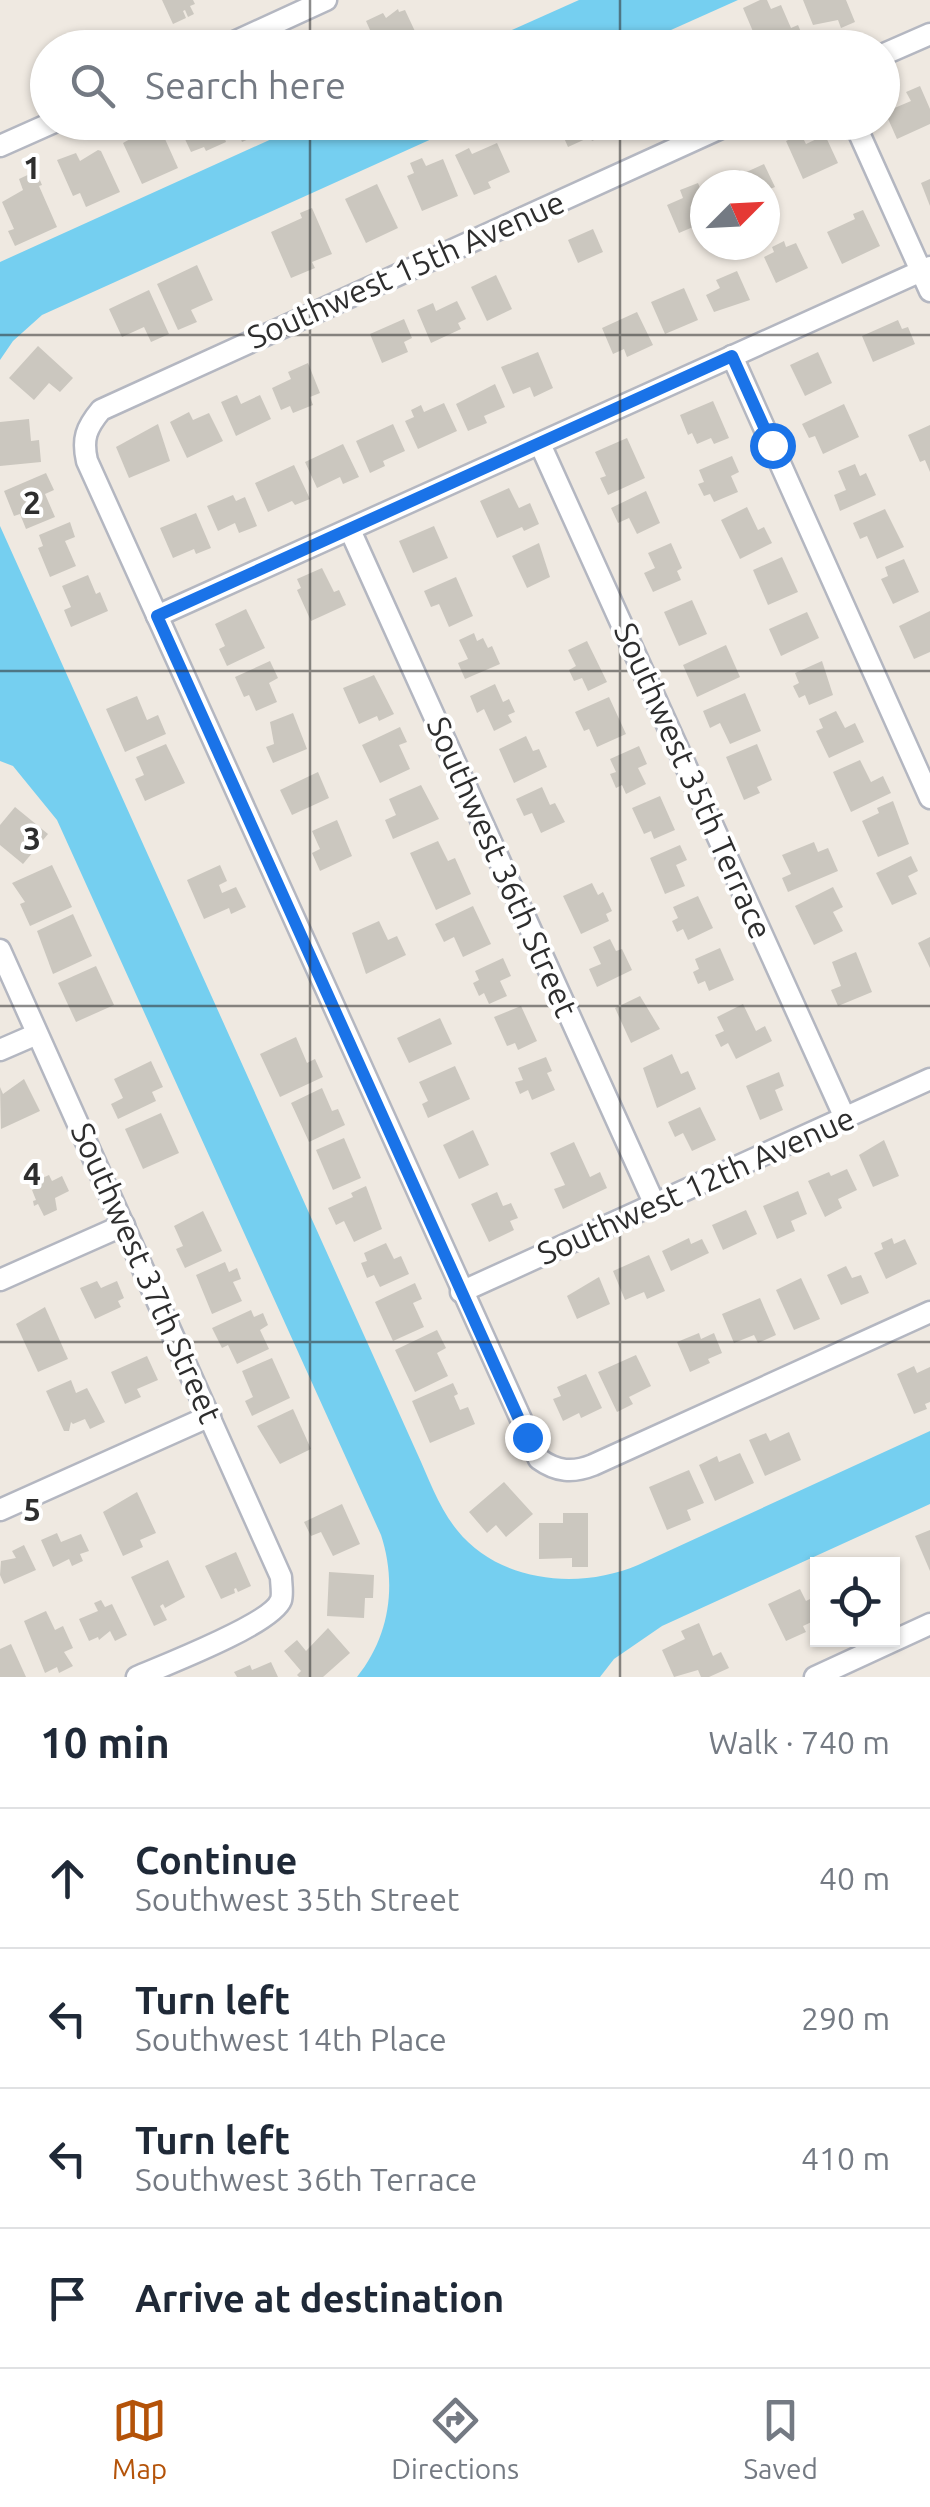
<!DOCTYPE html>
<meta charset="utf-8">
<style>
:root{--surface:#fff;--page:#f6f6f7;--text:#1f2937;--muted:#747a83;--line:#e0e1e3;--accent:#b45309}
body{margin:0;font-family:Ubuntu,sans-serif;background:var(--page);color:var(--text)}
.controls{position:absolute;right:30px;bottom:30px;display:grid;overflow:hidden;border-radius:0px;box-shadow:0 2px 8px #0004}
.controls button{width:90px;height:90px;display:grid;place-items:center;padding:0;border:0;border-bottom:2px solid var(--line);background:var(--surface);color:var(--text);font:50px sans-serif}
.compass{position:absolute;left:690px;top:170px;width:90px;height:90px;border-radius:50%;background:var(--surface);box-shadow:0 2px 8px #0004;rotate:66deg}
.stop{position:absolute;width:30px;height:30px;margin:-22px;border:8px solid #1a73e8;border-radius:50%;background:#fff}
.stop.end{background:#1a73e8;border-color:#fff;box-shadow:0 2px 10px #0008}
.list{margin:0;padding:0;list-style:none}
h2{display:flex;justify-content:space-between;align-items:center;height:130px;margin:0;padding:0 40px;font-size:42px}
h2 small{font-size:32px;font-weight:400;color:var(--muted)}
.list li{display:grid;grid-template-columns:65px 1fr auto;gap:30px;align-items:center;box-sizing:border-box;height:140px;padding:0 40px;border-top:2px solid var(--line)}
.list b{display:block;font-size:38px;white-space:nowrap}
.list p{margin:0;font-size:32px;white-space:nowrap;color:var(--muted)}
.list em{font-size:32px;font-style:normal;color:var(--muted)}
.icon{flex:none;width:55px;height:55px;fill:none;stroke:currentColor;stroke-width:2;stroke-linecap:round;stroke-linejoin:round}
.map{position:relative;flex:none;width:930px;height:1677px;overflow:hidden}
.search{position:absolute;background:var(--surface);box-shadow:0 2px 8px #0004;left:30px;right:30px;top:30px;height:110px;display:flex;align-items:center;gap:25px;box-sizing:border-box;padding:0 35px;border-radius:55px;color:var(--muted);font-size:38px}
.sheet{height:690px;background:var(--surface)}
nav{display:flex;justify-content:space-around;align-items:center;box-sizing:border-box;height:140px;border-top:2px solid var(--line);background:var(--surface);font-size:28px;color:var(--muted)}
nav a{display:grid;justify-items:center;gap:5px}
nav .on{color:var(--accent)}
.map>svg:first-child{display:block}
.water{fill:#75cff0}
.building{fill:#cbc7bf}
.lines{fill:none;stroke-linecap:round;stroke-linejoin:round}
.minor-casing{stroke:#b4b7c1;stroke-width:25}
.minor{stroke:#fff;stroke-width:20}
.route{stroke:#1a73e8;stroke-width:12}
.grid{fill:none;stroke:#2e2e2e;stroke-width:2.5;stroke-opacity:0.55}
.labels{text-anchor:middle;stroke-width:8;stroke-linejoin:round;paint-order:stroke}
.street-label{font-size:32px;fill:#2e2e2e;stroke:#fff}
.grid-label{font-size:32px;text-anchor:middle;font-weight:bold;fill:#2e2e2e;stroke:#fff;stroke-width:8;stroke-linejoin:round;paint-order:stroke}
</style>
<div class="map">
<svg width="930" height="1677" viewBox="0 0 930 1677">
<rect width="100%" height="100%" fill="#efe9e1"/>
<g class="water">
<path d="M579,0H738L633,47H474Z"/>
<path d="M309,122L467,123L42,315L13,341L0,360V262Z"/>
<path d="M0,526L417,1453C429,1479 439,1508 457,1530C499,1583 580,1590 638,1565L930,1431V1504L662,1626L614,1659L600,1677H357C390,1636 397,1584 381,1535L57,820L13,766L0,761Z"/>
</g>
<g class="building">
<path d="M162,0H193L195,4L190,6L194,14L188,17L185,10L183,11L186,18L173,24Z"/>
<path d="M760,0H767L771,9L781,5L791,28L798,25L804,39L786,48L779,41L760,48L743,8Z"/>
<path d="M803,0H846L855,22L841,28L838,20L813,25Z"/>
<path d="M398,9L399,12L405,10L420,42L406,48H378L366,21L383,13L386,18Z"/>
<path d="M360,31L367,47H328L342,39Z"/>
<path d="M920,86L930,109V124L897,139L885,112L911,101L906,92Z"/>
<path d="M162,122L165,128L161,130L178,168L142,184L123,143L139,134L140,137L145,134L140,124Z"/>
<path d="M177,122H219L226,142L206,151L204,147L191,152Z"/>
<path d="M234,122H274L276,127L242,142Z"/>
<path d="M557,122H606L610,133L592,141L590,137L568,147Z"/>
<path d="M801,134L806,144L825,135L838,163L803,179L786,141Z"/>
<path d="M497,143L510,172L488,182L491,188L474,195L455,155L469,148L472,154Z"/>
<path d="M98,150L101,151L120,192L86,207L80,193L73,196L57,160L76,153L80,161Z"/>
<path d="M422,158L426,166L443,159L458,196L422,211L407,176L414,173L410,163Z"/>
<path d="M764,164L775,187L765,191V185H727L723,177L740,170L742,174Z"/>
<path d="M36,171L42,185L39,186L57,227L15,246L8,231L14,229L2,202L23,190L19,179Z"/>
<path d="M930,179V206L921,183Z"/>
<path d="M698,183L705,200V214L698,217L700,224L679,233L667,205L683,198L680,190Z"/>
<path d="M377,184L398,228L366,243L345,199Z"/>
<path d="M312,208L332,254L312,262L315,268L291,278L271,232L302,218L300,213Z"/>
<path d="M863,210L880,246L842,264L827,232L855,219L853,214Z"/>
<path d="M593,229L603,252L578,263L568,240Z"/>
<path d="M784,241L786,247L796,243L808,268L776,283L764,257L774,252L772,247Z"/>
<path d="M197,265L213,300L191,310L197,322L178,330L157,284Z"/>
<path d="M737,271L750,300L714,312L706,295L720,288L716,280Z"/>
<path d="M496,275L512,309L487,321L471,287Z"/>
<path d="M684,288L698,320L665,334L651,302Z"/>
<path d="M149,290L169,334L151,342L144,327L122,337L109,309Z"/>
<path d="M457,301L466,319L458,323L461,329L431,343L417,310L433,303L436,311Z"/>
<path d="M637,312L653,345L627,357L624,349L613,354L602,328Z"/>
<path d="M404,319L412,338L404,342L408,352L382,363L370,334Z"/>
<path d="M898,320L902,329L908,327L915,344L873,362L862,336Z"/>
<path d="M38,346L73,378L60,392L49,383L34,400L9,378Z"/>
<path d="M538,352L553,388L534,397L530,387L513,394L501,367Z"/>
<path d="M818,352L832,383L805,396L790,365Z"/>
<path d="M308,363L320,393L310,397L313,405L293,413L290,406L281,410L272,388L291,379L288,372Z"/>
<path d="M495,384L505,407L484,416L487,423L468,431L456,404Z"/>
<path d="M237,395L241,404L260,395L271,419L236,436L221,402Z"/>
<path d="M713,401L729,438L714,444L711,438L697,444L692,433L688,435L680,415Z"/>
<path d="M444,403L457,431L418,449L405,421L414,417L411,410L421,405L424,412Z"/>
<path d="M844,404L859,437L823,454L815,436L809,438L802,424Z"/>
<path d="M189,412L193,420L209,413L223,441L187,458L170,422Z"/>
<path d="M29,419L31,441L39,440L41,462L0,466V422Z"/>
<path d="M158,424L170,461L129,478L116,447Z"/>
<path d="M393,424L405,451L383,461L385,466L370,473L356,441Z"/>
<path d="M930,425V472L925,460L920,462L908,435Z"/>
<path d="M627,438L645,478L608,495L600,478L606,476L595,452Z"/>
<path d="M343,444L359,477L343,484L340,477L317,488L305,462Z"/>
<path d="M732,456L739,472L731,476L738,492L714,502L710,494L704,496L698,484L704,482L699,470Z"/>
<path d="M855,464L860,476L866,473L876,495L840,511L834,495L846,490L838,471Z"/>
<path d="M294,465L310,499L295,505L292,501L268,512L255,483Z"/>
<path d="M46,473L54,490L45,494L55,517L26,529L20,514L14,516L4,491Z"/>
<path d="M509,488L519,508L530,503L539,524L524,531L522,527L497,538L480,501Z"/>
<path d="M646,491L660,523L637,534L629,518L618,523L611,508Z"/>
<path d="M233,495L236,501L245,497L257,526L239,533L235,523L218,531L207,506Z"/>
<path d="M747,507L758,530L764,527L772,543L740,559L721,520Z"/>
<path d="M885,509L904,547L877,559L867,536L860,539L853,523Z"/>
<path d="M196,513L211,548L196,554L194,549L173,558L160,528Z"/>
<path d="M70,522L75,537L65,541L76,566L50,577L38,548L43,546L39,535Z"/>
<path d="M434,526L448,558L413,573L399,541Z"/>
<path d="M539,543L550,577L527,588L512,556Z"/>
<path d="M671,543L682,568L677,571L681,580L653,592L644,573L655,568L648,553Z"/>
<path d="M782,557L798,592L768,605L753,570Z"/>
<path d="M904,559L919,592L893,604L881,579L888,576L885,567Z"/>
<path d="M322,568L334,592L339,590L346,605L311,621L297,590L301,588L297,579Z"/>
<path d="M88,575L96,594L100,592L108,611L71,627L64,610L71,607L62,586Z"/>
<path d="M456,577L473,616L449,627L439,604L431,607L424,591Z"/>
<path d="M692,600L707,634L679,646L664,612Z"/>
<path d="M246,609L265,648L227,666L219,649L225,646L215,624Z"/>
<path d="M930,611V652L914,659L899,626Z"/>
<path d="M807,612L819,638L781,656L769,629Z"/>
<path d="M474,633L477,641L483,638L488,648L492,646L500,664L465,679L458,663L468,659L459,640Z"/>
<path d="M587,641L607,682L588,691L582,678L574,681L569,670L576,666L568,650Z"/>
<path d="M726,645L740,677L697,697L683,665Z"/>
<path d="M270,661L278,678L269,683L277,702L256,711L249,695L244,697L235,677Z"/>
<path d="M822,661L833,695L809,705L805,695L799,698L793,686L799,683L795,673Z"/>
<path d="M374,675L394,714L379,721L377,716L359,724L343,688Z"/>
<path d="M495,684L503,702L509,699L515,712L508,715L512,722L494,731L484,709L477,713L470,696Z"/>
<path d="M745,693L761,731L730,744L720,723L710,728L703,711Z"/>
<path d="M137,696L147,720L158,715L166,734L125,752L106,709Z"/>
<path d="M609,697L626,734L597,747L589,729L584,731L575,712Z"/>
<path d="M836,711L845,728L855,723L864,742L829,758L816,731L823,728L819,719Z"/>
<path d="M293,713L307,749L273,763L266,747L274,744L270,722Z"/>
<path d="M400,727L407,742L399,745L410,769L380,783L362,745Z"/>
<path d="M526,736L533,751L539,749L547,767L514,783L499,749Z"/>
<path d="M166,744L185,783L145,801L135,779L144,775L136,757Z"/>
<path d="M757,744L772,780L757,787L760,793L744,800L726,757Z"/>
<path d="M639,746L647,764L638,768L646,784L626,794L622,785L616,788L610,774L616,772L610,759Z"/>
<path d="M860,760L871,782L883,776L891,793L851,812L833,772Z"/>
<path d="M318,772L329,798L292,815L280,790Z"/>
<path d="M421,785L439,819L393,839L385,820L396,815L389,799Z"/>
<path d="M542,787L550,805L555,803L565,822L541,833L532,813L524,816L516,799Z"/>
<path d="M660,796L675,830L654,839L651,831L644,834L632,808Z"/>
<path d="M893,801L909,844L878,857L862,821L879,813L877,808Z"/>
<path d="M15,807L48,834L23,864L0,845V825Z"/>
<path d="M337,820L352,856L320,871L312,853L320,849L312,831Z"/>
<path d="M438,841L448,861L455,858L471,894L436,910L410,853Z"/>
<path d="M814,842L818,852L828,848L838,871L788,892L782,878L791,874L782,855Z"/>
<path d="M680,845L687,860L676,865L685,886L665,894L650,858Z"/>
<path d="M911,856L918,871L908,876L917,894L892,905L876,873Z"/>
<path d="M52,865L72,907L30,926L20,904L25,902L12,883Z"/>
<path d="M220,865L227,881L219,885L222,893L236,887L246,907L231,914L229,908L204,919L187,880Z"/>
<path d="M592,883L598,895L603,892L612,911L606,914L609,921L581,934L563,896Z"/>
<path d="M833,887L843,907L833,912L843,931L814,945L795,906Z"/>
<path d="M698,896L713,928L688,940L683,929L677,932L672,921L678,918L673,907Z"/>
<path d="M473,906L491,944L463,957L454,937L444,942L435,924Z"/>
<path d="M73,914L92,956L53,974L37,931Z"/>
<path d="M379,921L388,940L397,936L406,955L366,974L352,933Z"/>
<path d="M930,937V968L918,943Z"/>
<path d="M610,939L616,951L622,949L632,970L597,987L589,969L601,964L593,947Z"/>
<path d="M720,948L734,980L709,991L705,981L698,984L693,972L699,969L695,959Z"/>
<path d="M856,952L872,992L838,1006L831,990L841,986L832,962Z"/>
<path d="M503,958L511,976L500,981L507,996L489,1004L484,993L479,996L473,983L479,980L475,971Z"/>
<path d="M96,966L114,1005L76,1022L58,983Z"/>
<path d="M640,996L660,1029L631,1043L615,1008Z"/>
<path d="M743,1004L756,1031L765,1026L772,1041L736,1059L728,1043L721,1047L715,1035L724,1031L717,1017Z"/>
<path d="M521,1006L537,1041L518,1050L515,1043L507,1046L494,1017Z"/>
<path d="M440,1018L452,1044L409,1063L397,1038Z"/>
<path d="M296,1037L307,1063L315,1059L323,1077L280,1097L260,1054Z"/>
<path d="M672,1054L681,1074L688,1071L696,1089L657,1108L643,1068Z"/>
<path d="M546,1057L552,1071L547,1073L555,1090L532,1100L528,1090L520,1094L515,1082L523,1080L518,1068Z"/>
<path d="M151,1061L163,1087L152,1092L156,1101L118,1119L111,1104L123,1098L114,1079Z"/>
<path d="M455,1066L470,1099L428,1118L422,1104L428,1101L419,1082Z"/>
<path d="M779,1072L784,1086L775,1090L783,1110L760,1120L746,1086Z"/>
<path d="M24,1079L40,1111L1,1129L0,1087L3,1094Z"/>
<path d="M322,1088L332,1111L338,1109L345,1125L309,1142L291,1103Z"/>
<path d="M700,1107L716,1140L692,1151L683,1133L675,1137L668,1122Z"/>
<path d="M161,1113L179,1153L143,1169L125,1129Z"/>
<path d="M473,1130L489,1165L459,1179L443,1145Z"/>
<path d="M344,1138L361,1178L333,1190L316,1150Z"/>
<path d="M884,1140L899,1176L873,1187L859,1155Z"/>
<path d="M574,1142L590,1177L600,1172L607,1188L563,1209L554,1189L565,1185L550,1153Z"/>
<path d="M847,1169L857,1190L838,1199L842,1208L825,1217L808,1181L829,1172L831,1176Z"/>
<path d="M49,1175L52,1181L62,1176L69,1191L55,1198L57,1210L44,1216L38,1204L34,1206L33,1201L36,1200L32,1190L41,1186L38,1180Z"/>
<path d="M366,1186L382,1229L354,1242L344,1221L336,1225L328,1208L353,1197L351,1193Z"/>
<path d="M798,1191L807,1214L791,1221L795,1231L777,1239L763,1206Z"/>
<path d="M497,1192L503,1206L511,1203L518,1218L510,1221L514,1230L489,1242L471,1204Z"/>
<path d="M746,1210L757,1234L723,1250L712,1225Z"/>
<path d="M203,1211L222,1251L185,1268L176,1249L183,1246L174,1226Z"/>
<path d="M689,1238L691,1244L702,1239L709,1253L671,1271L662,1251Z"/>
<path d="M892,1238L894,1244L905,1239L917,1264L886,1279L874,1253L883,1249L881,1243Z"/>
<path d="M386,1243L394,1259L401,1256L409,1274L380,1287L374,1275L367,1278L361,1263L367,1261L364,1253Z"/>
<path d="M649,1255L665,1291L647,1299L644,1292L625,1300L613,1271Z"/>
<path d="M225,1262L229,1272L237,1268L241,1279L233,1282L242,1301L212,1314L196,1275Z"/>
<path d="M846,1266L852,1278L861,1275L869,1293L841,1305L827,1275Z"/>
<path d="M599,1277L610,1304L577,1319L567,1296Z"/>
<path d="M801,1278L820,1319L794,1330L776,1290Z"/>
<path d="M97,1281L101,1288L117,1281L124,1298L118,1301L121,1307L95,1319L80,1288Z"/>
<path d="M415,1283L422,1299L413,1303L424,1327L393,1341L375,1302Z"/>
<path d="M760,1298L776,1335L758,1343L754,1335L734,1343L722,1314Z"/>
<path d="M45,1307L68,1359L38,1372L16,1324Z"/>
<path d="M251,1310L254,1317L263,1313L268,1325L260,1330L269,1349L237,1364L228,1345L222,1348L212,1328Z"/>
<path d="M437,1330L446,1348L437,1353L448,1376L415,1392L395,1350Z"/>
<path d="M699,1333L701,1339L714,1333L722,1353L708,1359L710,1363L690,1372L677,1342Z"/>
<path d="M636,1355L651,1386L629,1397L633,1404L617,1412L598,1372Z"/>
<path d="M147,1356L158,1380L137,1389L141,1397L125,1404L111,1372Z"/>
<path d="M272,1358L290,1398L252,1416L245,1401L253,1397L242,1371Z"/>
<path d="M914,1366L917,1373L930,1367V1402L925,1404L927,1409L914,1414L897,1374Z"/>
<path d="M586,1374L602,1408L581,1418L579,1413L563,1421L553,1399L561,1396L557,1387Z"/>
<path d="M71,1380L76,1393L87,1388L105,1422L90,1429L85,1419L73,1424L71,1422L69,1431H64L46,1391Z"/>
<path d="M453,1383L458,1394L454,1396L460,1410L468,1407L475,1424L430,1443L412,1401Z"/>
<path d="M293,1409L311,1449L280,1464L257,1426Z"/>
<path d="M789,1432L801,1460L765,1476L749,1440L766,1433L770,1441Z"/>
<path d="M740,1453L754,1483L715,1501L699,1465L717,1456L719,1462Z"/>
<path d="M689,1470L704,1503L687,1510L691,1520L667,1530L649,1487Z"/>
<path d="M504,1482L533,1514L506,1537L496,1525L487,1533L469,1512Z"/>
<path d="M137,1492L156,1533L140,1540L143,1547L123,1556L103,1512Z"/>
<path d="M342,1504L360,1544L333,1556L321,1532L311,1536L304,1522Z"/>
<path d="M563,1513H588V1567H572V1558L539,1559V1523H563Z"/>
<path d="M930,1530V1571L915,1536Z"/>
<path d="M57,1533L61,1542L81,1534L89,1551L80,1554L83,1561L72,1566L69,1559L53,1567L41,1540Z"/>
<path d="M24,1545L36,1570L4,1584L0,1575L1,1561L16,1558L12,1551Z"/>
<path d="M236,1552L251,1586L238,1592L236,1588L234,1589L235,1593L221,1599L205,1566Z"/>
<path d="M168,1560L185,1597L165,1608L163,1604L160,1606L167,1620L154,1626L131,1577Z"/>
<path d="M329,1572L374,1575L373,1598H365L364,1618L327,1616Z"/>
<path d="M800,1589L806,1601L814,1597L818,1619L803,1626L806,1632L786,1641L768,1604Z"/>
<path d="M101,1600L105,1607L112,1604L127,1635L115,1641L110,1631L99,1640L98,1637L89,1641L79,1619L98,1611L94,1603Z"/>
<path d="M46,1611L55,1630L63,1626L73,1648L64,1652L73,1666L59,1673L57,1667L45,1673L24,1621Z"/>
<path d="M699,1623L713,1656L721,1652L729,1668L709,1677H701L698,1670L674,1677L662,1650L685,1639L681,1631Z"/>
<path d="M328,1628L350,1653L323,1677H299L297,1675L301,1671L284,1651L297,1640L306,1651Z"/>
<path d="M11,1644L26,1677H0V1649Z"/>
<path d="M271,1662L278,1677H237L234,1672L250,1665L252,1670Z"/>
</g>
<g class="lines">
<g class="minor-casing">
<g id="minor">
<path d="M221,48L326,0"/>
<path d="M882,55L930,34"/>
<path d="M734,122L101,410C86,428 82,439 87,461L539,1459C557,1472 573,1473 593,1465L930,1312"/>
<path d="M854,122L930,291"/>
<path d="M0,146L54,122"/>
<path d="M732,356L930,798"/>
<path d="M540,444L845,1118"/>
<path d="M350,530L655,1205"/>
<path d="M157,616L930,267"/>
<path d="M0,950L281,1577C281,1583 283,1594 281,1600C272,1624 165,1665 137,1677"/>
<path d="M0,1050L37,1034"/>
<path d="M0,1280L124,1225"/>
<path d="M461,1292L930,1079"/>
<path d="M0,1510L210,1416"/>
<path d="M815,1677L930,1624"/>
</g>
</g>
<use href="#minor" class="minor"/>
</g>
<g class="lines">
<path class="route" d="M527,1437L157,616L732,356L772,445"/>
</g>
<path class="grid" d="M310,0V48M620,0V48M310,122V1677M620,122V1677M0,335H930M0,671H930M0,1006H930M0,1342H930"/>
<g class="labels">
<g class="street-label">
<text transform="translate(406 270) rotate(-24)" y="11">Southwest 15th Avenue</text>
<text transform="translate(693 781) rotate(66)" y="11">Southwest 35th Terrace</text>
<text transform="translate(502 867) rotate(66)" y="11">Southwest 36th Street</text>
<text transform="translate(696 1186) rotate(-24)" y="11">Southwest 12th Avenue</text>
<text transform="translate(146 1273) rotate(66)" y="11">Southwest 37th Street</text>
</g>
</g>
<g class="grid-label">
<text x="32" y="179">1</text>
<text x="32" y="514">2</text>
<text x="32" y="850">3</text>
<text x="32" y="1185">4</text>
<text x="32" y="1521">5</text>
</g>
</svg>
<div class="controls">
<button><svg class="icon" aria-label="locate" viewBox="0 0 24 24"><circle cx="12" cy="12" r="6"/><path d="M12 2v4M12 18v4M2 12h4M18 12h4"/></svg></button>
</div>
<svg class="compass" viewBox="-18 -18 36 36"><path d="M0-13l5 13h-10z" fill="#e53935"/><path d="M0 13l5-13h-10z" fill="#747a83"/></svg>
<div class="stop" style="left:772px;top:445px"></div>
<div class="stop end" style="left:527px;top:1437px"></div>
<div class="search"><svg class="icon" aria-label="search" viewBox="0 0 24 24"><circle cx="10" cy="10" r="6"/><path d="M15 15l6 6"/></svg>Search here</div>
</div>
<section class="sheet">
<h2>10 min<small>Walk · 740 m</small></h2>
<ul class="list">
<li><svg class="icon" aria-label="ahead" viewBox="0 0 24 24"><path d="M12 20V5M6 11l6-6 6 6"/></svg><div><b>Continue</b><p>Southwest 35th Street</p></div><em>40 m</em></li>
<li><svg class="icon" aria-label="left" viewBox="0 0 24 24"><path d="M17 20v-9H6M10 6l-5 5 5 5"/></svg><div><b>Turn left</b><p>Southwest 14th Place</p></div><em>290 m</em></li>
<li><svg class="icon" aria-label="left" viewBox="0 0 24 24"><path d="M17 20v-9H6M10 6l-5 5 5 5"/></svg><div><b>Turn left</b><p>Southwest 36th Terrace</p></div><em>410 m</em></li>
<li><svg class="icon" aria-label="arrive" viewBox="0 0 24 24"><path d="M6 21V4h12l-3 4 3 4H6"/></svg><div><b>Arrive at destination</b></div></li>
</ul>
</section>
<nav>
<a class="on"><svg class="icon" aria-label="map" viewBox="0 0 24 24"><path d="M3 6l6-2 6 2 6-2v14l-6 2-6-2-6 2zM9 4v14M15 6v14"/></svg>Map</a>
<a><svg class="icon" aria-label="directions" viewBox="0 0 24 24"><path d="M12 3l9 9-9 9-9-9zM9 14v-3h6M13 9l2 2-2 2"/></svg>Directions</a>
<a><svg class="icon" aria-label="saved" viewBox="0 0 24 24"><path d="M7 4h10v16l-5-4-5 4z"/></svg>Saved</a>
</nav>
